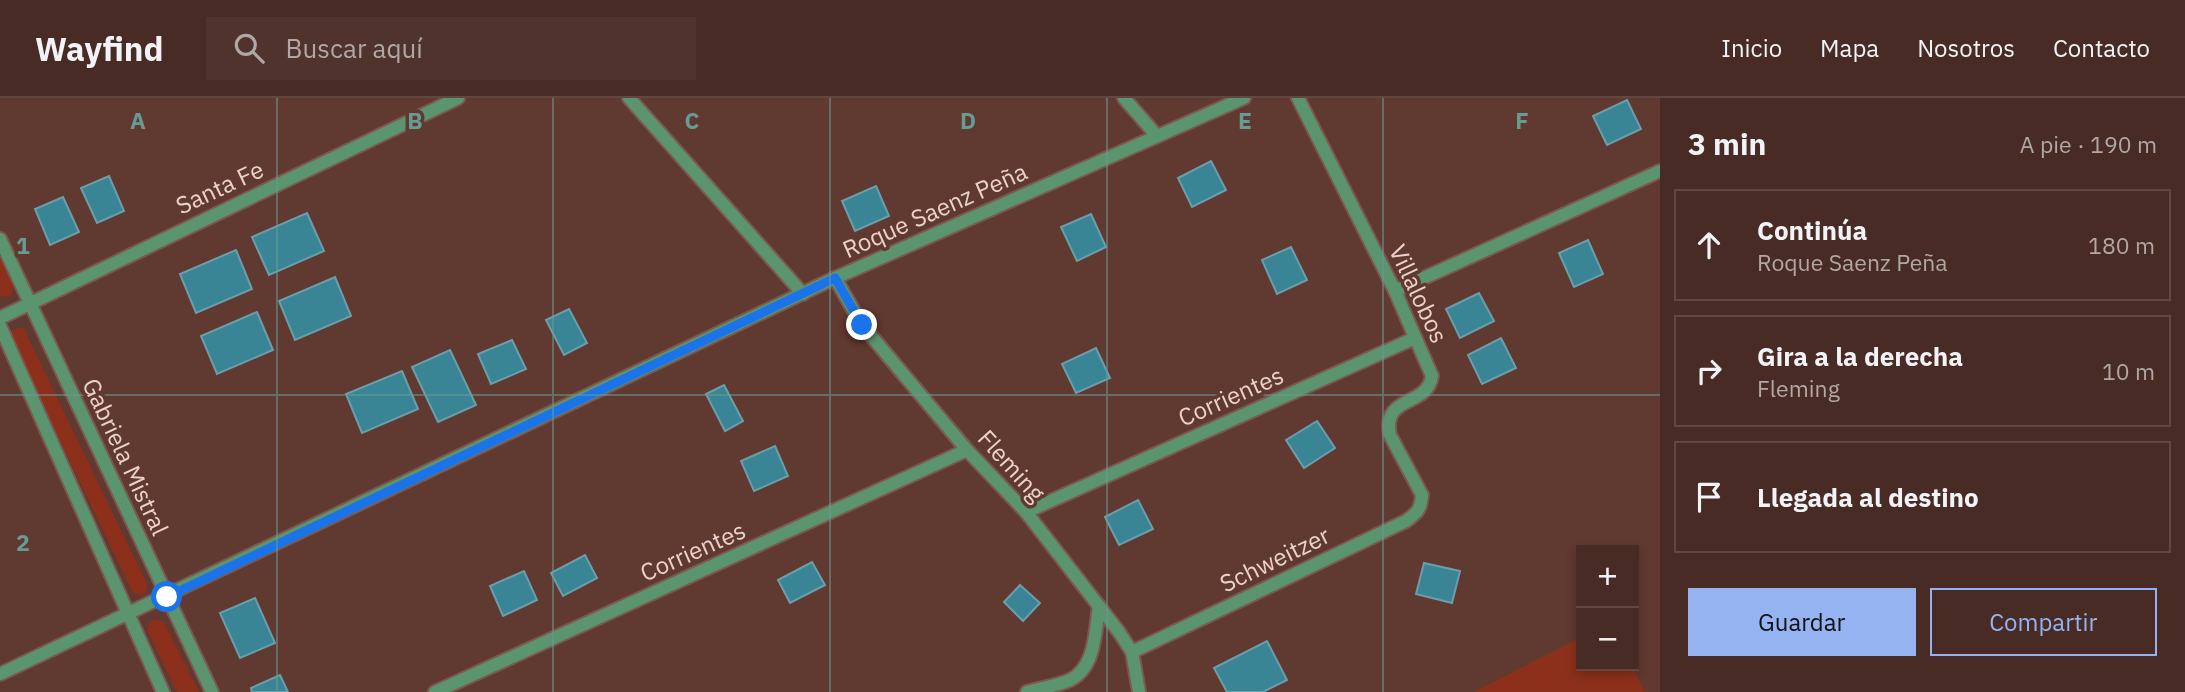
<!DOCTYPE html>
<html lang="es">
<meta charset="utf-8">
<style>
:root{--surface:#482b24;--page:#4f332c;--text:#f1f3f6;--muted:#b1a7a6;--line:#604741;--accent:#95b2f1}
body{margin:0;font-family:"IBM Plex Sans",sans-serif;background:var(--page);color:var(--text)}
.controls{position:absolute;right:21px;bottom:21px;display:grid;overflow:hidden;border-radius:0px;box-shadow:0 4px 10px #0003}
.controls button{width:63px;height:63px;display:grid;place-items:center;padding:0;border:0;border-bottom:2px solid var(--line);background:var(--surface);color:var(--text);font:35px sans-serif}
.stop{position:absolute;width:21px;height:21px;margin:-16px;border:5px solid #1a73e8;border-radius:50%;background:#fff}
.stop.end{background:#1a73e8;border-color:#fff;box-shadow:0 2px 7px #0008}
.list{margin:0;padding:0;list-style:none}
h2{display:flex;justify-content:space-between;align-items:center;height:91px;margin:0;padding:0 28px;font-size:30px}
h2 small{font-size:23px;font-weight:400;color:var(--muted)}
.list li{display:grid;grid-template-columns:46px 1fr auto;gap:21px;align-items:center;box-sizing:border-box;height:112px;margin:0 14px 14px;padding:0 14px;border:2px solid var(--line);border-radius:0px}
.list b{display:block;font-size:26px;white-space:nowrap}
.list p{margin:0;font-size:23px;white-space:nowrap;color:var(--muted)}
.list em{font-size:23px;font-style:normal;color:var(--muted)}
.actions{display:flex;gap:14px;padding:21px 28px}
.actions a{flex:1;padding:16px 0;border:2px solid var(--accent);border-radius:0px;text-align:center;font-size:24px;color:var(--accent)}
.actions .main{background:var(--accent);color:#111}
.icon{flex:none;width:38px;height:38px;fill:none;stroke:currentColor;stroke-width:2;stroke-linecap:round;stroke-linejoin:round}
.map{position:relative;flex:none;width:1660px;height:594px;overflow:hidden}
header{display:flex;align-items:center;gap:42px;box-sizing:border-box;height:98px;padding:0 35px;background:var(--surface);border-bottom:2px solid var(--line)}
header strong{font-size:33px}
nav{display:flex;gap:38px;margin-inline-start:auto;font-size:24px}
.search{width:490px;height:63px;background:var(--page);display:flex;align-items:center;gap:18px;box-sizing:border-box;padding:0 24px;border-radius:0px;color:var(--muted);font-size:26px}
main{display:flex}
aside{flex:1;background:var(--surface)}
.map>svg:first-child{display:block}
.green{fill:#8c301b}
.building{fill:#398595;stroke:#6b9eaa;stroke-width:2}
.lines{fill:none;stroke-linecap:round;stroke-linejoin:round}
.minor-casing{stroke:#7c584f;stroke-width:16}
.minor{stroke:#5b956f;stroke-width:12}
.route{stroke:#1a73e8;stroke-width:9}
.grid{fill:none;stroke:#679b94;stroke-width:2;stroke-opacity:0.55}
.labels{text-anchor:middle;stroke-width:7;stroke-linejoin:round;paint-order:stroke}
.street-label{font-size:24px;fill:#ebd2cc;stroke:#603930}
.grid-label{font-size:23px;text-anchor:middle;font-weight:bold;fill:#679b94;stroke:#603930;stroke-width:7;stroke-linejoin:round;paint-order:stroke}
</style>
<header>
<strong>Wayfind</strong>
<div class="search"><svg class="icon" aria-label="search" viewBox="0 0 24 24"><circle cx="10" cy="10" r="6"/><path d="M15 15l6 6"/></svg>Buscar aquí</div>
<nav><a>Inicio</a><a>Mapa</a><a>Nosotros</a><a>Contacto</a></nav>
</header>
<main>
<div class="map">
<svg width="1660" height="594" viewBox="0 0 1660 594">
<rect width="100%" height="100%" fill="#603930"/>
<g class="green">
<path d="M0,159L14,188L12,196L8,199L0,197Z"/>
<path d="M20,229L24,231L147,486V492L144,496L136,497L132,493L10,238L11,233Z"/>
<path d="M154,521L164,524L199,594H177L147,532L149,526Z"/>
<path d="M1581,539V568H1632L1645,594H1474Z"/>
</g>
<g class="building">
<path d="M1627,2L1641,31L1607,47L1593,18Z"/>
<path d="M1211,63L1226,92L1192,109L1178,80Z"/>
<path d="M109,78L124,113L97,125L81,90Z"/>
<path d="M876,88L889,118L855,133L842,103Z"/>
<path d="M63,99L79,134L50,147L35,111Z"/>
<path d="M307,115L324,153L269,177L252,139Z"/>
<path d="M1091,116L1106,149L1077,163L1061,129Z"/>
<path d="M1588,142L1603,176L1574,189L1559,155Z"/>
<path d="M1291,149L1307,182L1277,196L1262,162Z"/>
<path d="M236,152L252,191L196,215L180,176Z"/>
<path d="M335,179L351,218L295,242L279,203Z"/>
<path d="M1479,195L1494,223L1460,240L1446,211Z"/>
<path d="M569,211L587,245L564,257L546,222Z"/>
<path d="M257,214L273,252L217,276L201,238Z"/>
<path d="M1501,240L1516,270L1482,286L1468,257Z"/>
<path d="M512,242L526,271L491,286L478,256Z"/>
<path d="M1096,250L1110,280L1076,295L1062,266Z"/>
<path d="M450,252L476,307L438,324L412,269Z"/>
<path d="M402,273L418,311L362,335L346,296Z"/>
<path d="M724,287L743,323L725,333L706,296Z"/>
<path d="M1317,323L1335,350L1304,370L1286,342Z"/>
<path d="M775,348L788,378L754,393L741,363Z"/>
<path d="M1138,402L1153,431L1119,447L1105,419Z"/>
<path d="M585,457L597,480L563,498L551,475Z"/>
<path d="M812,464L825,487L790,505L778,482Z"/>
<path d="M1424,465L1460,473L1452,505L1416,496Z"/>
<path d="M524,473L537,502L503,518L490,488Z"/>
<path d="M1020,487L1040,505L1023,523L1004,504Z"/>
<path d="M255,500L275,545L240,560L220,515Z"/>
<path d="M1267,543L1287,582L1263,594H1227L1214,570Z"/>
<path d="M280,577L288,594H252L251,590Z"/>
</g>
<g class="lines">
<g class="minor-casing">
<g id="minor">
<path d="M629,0L803,196"/>
<path d="M1124,0L1157,38"/>
<path d="M0,141L212,594"/>
<path d="M835,180L862,227L967,352L1026,414L1119,534L1132,554L1139,594"/>
<path d="M1395,193L1660,73"/>
<path d="M0,220L458,0"/>
<path d="M0,228L163,594"/>
<path d="M1026,414L1415,240"/>
<path d="M1132,554L1406,423C1417,415 1421,411 1422,397L1390,337C1382,296 1427,310 1432,278L1395,193L1298,0"/>
<path d="M0,576L835,180L1244,0"/>
<path d="M435,594L967,352"/>
<path d="M1027,594C1040,590 1057,588 1070,582C1096,569 1095,533 1099,508"/>
</g>
</g>
<use href="#minor" class="minor"/>
</g>
<g class="lines">
<path class="route" d="M167,499L835,180L862,227"/>
</g>
<path class="grid" d="M277,0V594M553,0V594M830,0V594M1107,0V594M1383,0V594M0,297H1660"/>
<g class="labels">
<g class="street-label">
<text transform="translate(220 90) rotate(-25)" y="8">Santa Fe</text>
<text transform="translate(935 113) rotate(-24)" y="8">Roque Saenz Peña</text>
<text transform="translate(1418 196) rotate(65)" y="8">Villalobos</text>
<text transform="translate(1231 299) rotate(-24)" y="8">Corrientes</text>
<text transform="translate(125 359) rotate(65)" y="8">Gabriela Mistral</text>
<text transform="translate(1011 368) rotate(48)" y="8">Fleming</text>
<text transform="translate(693 454) rotate(-24)" y="8">Corrientes</text>
<text transform="translate(1275 462) rotate(-26)" y="8">Schweitzer</text>
</g>
</g>
<g class="grid-label">
<text x="138" y="31">A</text>
<text x="415" y="31">B</text>
<text x="692" y="31">C</text>
<text x="968" y="31">D</text>
<text x="1245" y="31">E</text>
<text x="1522" y="31">F</text>
<text x="23" y="156">1</text>
<text x="23" y="453">2</text>
</g>
</svg>
<div class="controls">
<button>+</button>
<button>−</button>
</div>
<div class="stop" style="left:167px;top:499px"></div>
<div class="stop end" style="left:862px;top:227px"></div>
</div>
<aside>
<h2>3 min<small>A pie · 190 m</small></h2>
<ul class="list">
<li><svg class="icon" aria-label="ahead" viewBox="0 0 24 24"><path d="M12 20V5M6 11l6-6 6 6"/></svg><div><b>Continúa</b><p>Roque Saenz Peña</p></div><em>180 m</em></li>
<li><svg class="icon" aria-label="right" viewBox="0 0 24 24"><path d="M7 20v-9h11M14 6l5 5-5 5"/></svg><div><b>Gira a la derecha</b><p>Fleming</p></div><em>10 m</em></li>
<li><svg class="icon" aria-label="arrive" viewBox="0 0 24 24"><path d="M6 21V4h12l-3 4 3 4H6"/></svg><div><b>Llegada al destino</b></div></li>
</ul>
<div class="actions"><a class="main">Guardar</a><a>Compartir</a></div>
</aside>
</main>
